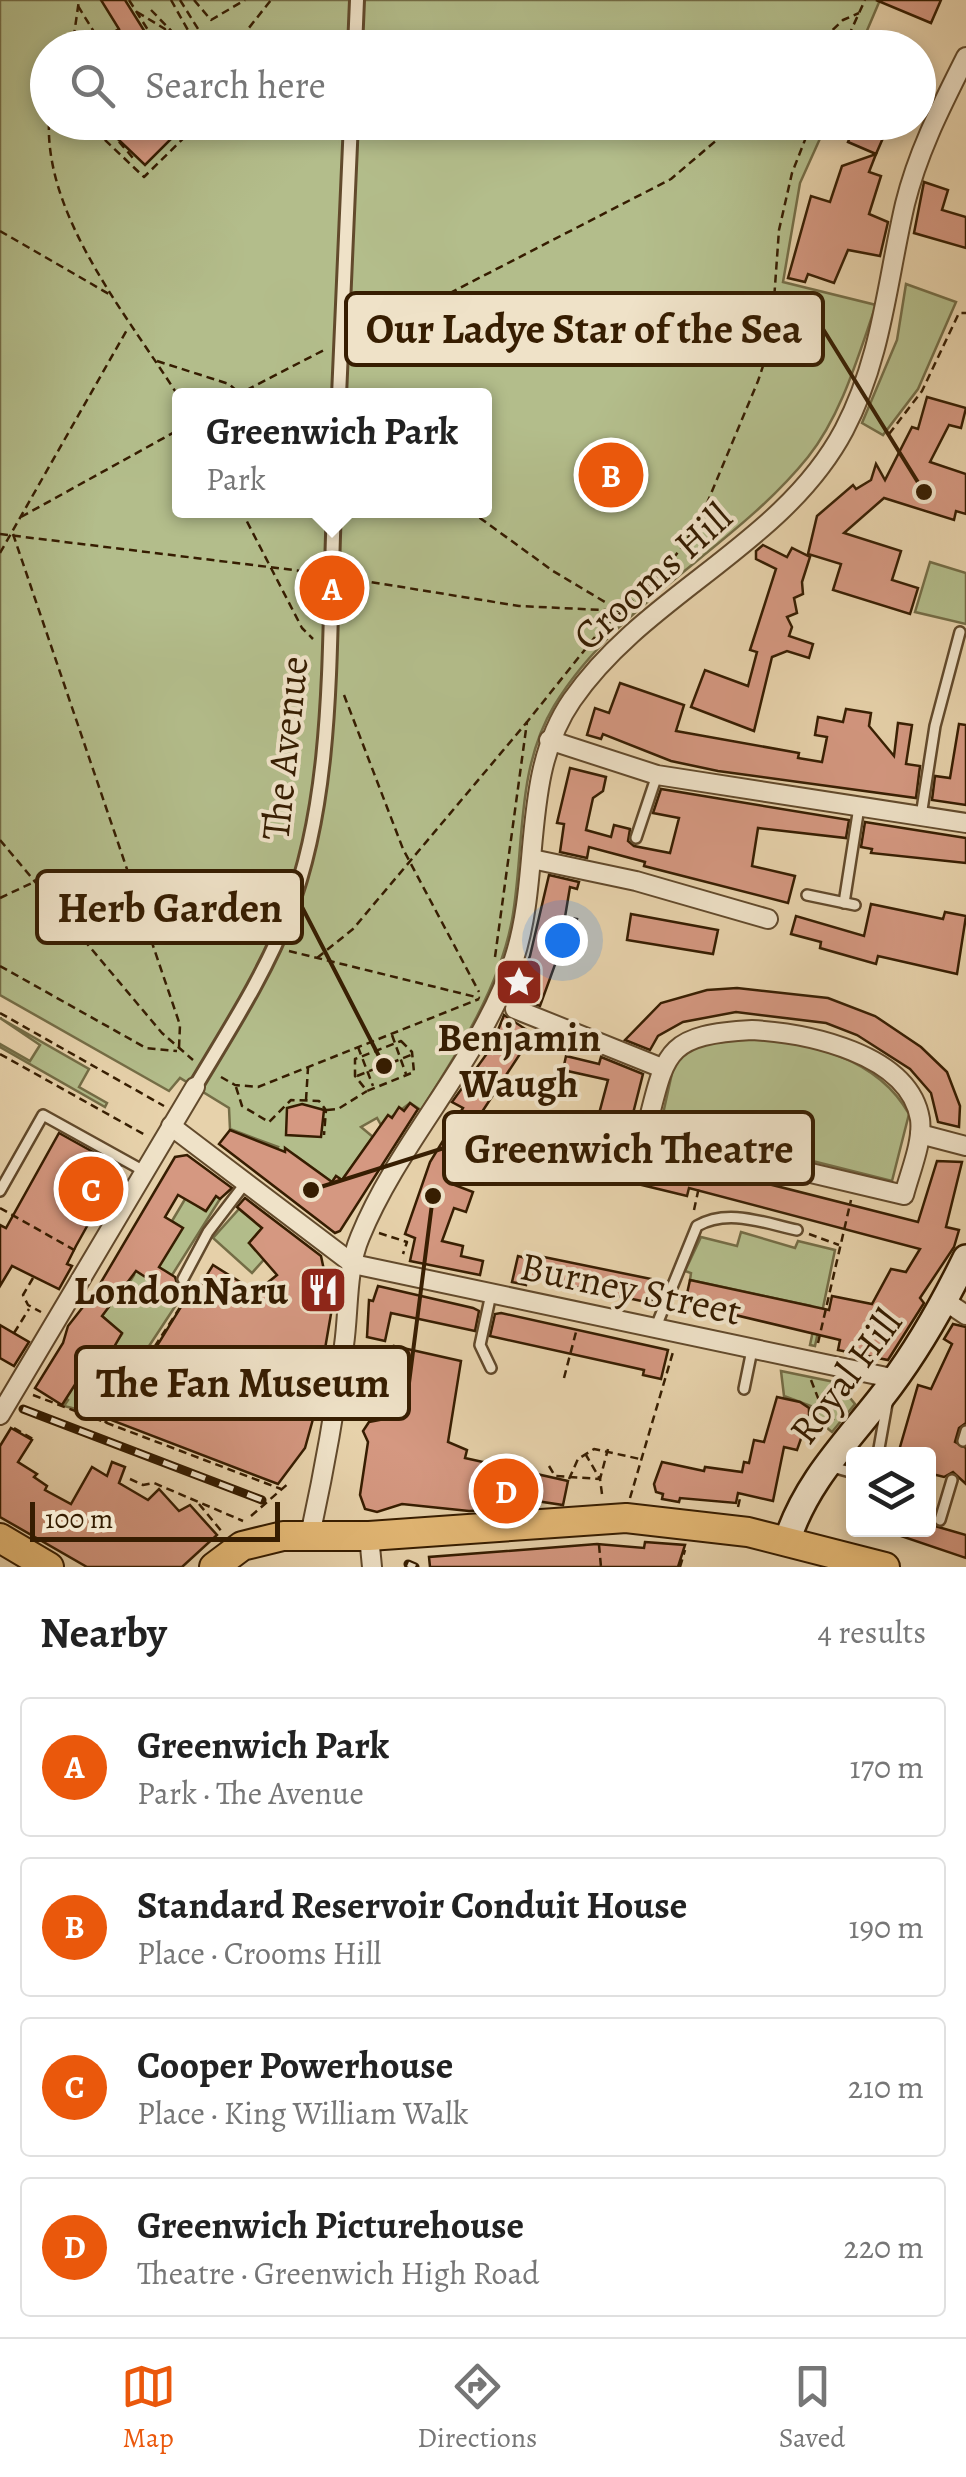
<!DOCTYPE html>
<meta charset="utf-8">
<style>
:root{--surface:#fff;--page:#f6f6f6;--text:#222;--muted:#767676;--line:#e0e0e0;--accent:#ea580c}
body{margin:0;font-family:Alegreya,serif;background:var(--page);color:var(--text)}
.controls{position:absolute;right:30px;bottom:30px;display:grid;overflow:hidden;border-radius:10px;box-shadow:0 5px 15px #0003}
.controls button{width:90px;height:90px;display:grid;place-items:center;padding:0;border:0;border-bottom:2px solid var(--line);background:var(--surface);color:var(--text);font:50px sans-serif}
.scale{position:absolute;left:30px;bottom:25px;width:250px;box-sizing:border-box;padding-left:10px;border:5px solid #361d01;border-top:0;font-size:28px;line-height:35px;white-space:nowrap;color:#361d01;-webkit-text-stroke:8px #efe2c8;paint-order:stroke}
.you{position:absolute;left:562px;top:940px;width:35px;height:35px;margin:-25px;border:8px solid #fff;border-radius:50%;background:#1a73e8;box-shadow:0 0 0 15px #1a73e833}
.badge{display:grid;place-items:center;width:65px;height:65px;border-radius:50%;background:var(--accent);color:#fff;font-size:32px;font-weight:700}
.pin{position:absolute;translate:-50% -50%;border:5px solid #fff;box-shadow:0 2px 10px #0006}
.popup{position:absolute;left:172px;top:388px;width:320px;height:130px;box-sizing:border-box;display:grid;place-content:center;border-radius:10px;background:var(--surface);filter:drop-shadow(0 2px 8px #0005);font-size:32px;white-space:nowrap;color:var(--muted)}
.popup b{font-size:38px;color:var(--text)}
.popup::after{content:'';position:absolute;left:50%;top:100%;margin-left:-20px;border:20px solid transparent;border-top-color:var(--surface)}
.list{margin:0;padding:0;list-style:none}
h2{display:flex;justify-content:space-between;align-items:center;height:130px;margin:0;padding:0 40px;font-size:42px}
h2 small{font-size:32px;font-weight:400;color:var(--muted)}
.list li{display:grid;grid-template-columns:65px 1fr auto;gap:30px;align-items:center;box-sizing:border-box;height:140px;margin:0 20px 20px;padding:0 20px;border:2px solid var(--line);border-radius:10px}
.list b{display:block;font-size:38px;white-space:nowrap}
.list p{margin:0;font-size:32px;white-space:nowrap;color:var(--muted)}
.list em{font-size:32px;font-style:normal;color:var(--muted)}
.icon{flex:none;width:55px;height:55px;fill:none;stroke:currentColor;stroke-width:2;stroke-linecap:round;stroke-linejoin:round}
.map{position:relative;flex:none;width:966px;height:1567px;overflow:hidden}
.search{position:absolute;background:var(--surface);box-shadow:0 5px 15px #0003;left:30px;right:30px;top:30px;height:110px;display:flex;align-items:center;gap:25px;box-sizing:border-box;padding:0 35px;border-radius:55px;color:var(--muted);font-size:38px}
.sheet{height:770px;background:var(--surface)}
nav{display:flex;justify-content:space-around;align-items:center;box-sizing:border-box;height:140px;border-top:2px solid var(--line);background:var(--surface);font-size:28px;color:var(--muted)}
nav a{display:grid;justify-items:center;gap:5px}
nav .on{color:var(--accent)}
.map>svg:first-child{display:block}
.green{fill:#b3bd8b;stroke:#746d46;stroke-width:2.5;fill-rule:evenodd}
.building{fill:#d59881;stroke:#361d01;stroke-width:2.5}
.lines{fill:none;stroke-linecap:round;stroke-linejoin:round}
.service-casing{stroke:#624a2c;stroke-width:14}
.pedestrian-casing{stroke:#624a2c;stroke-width:18}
.minor-casing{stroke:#624a2c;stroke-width:22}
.secondary-casing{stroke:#361d01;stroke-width:30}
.primary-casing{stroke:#361d01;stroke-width:32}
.path{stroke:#361d01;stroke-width:2.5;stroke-dasharray:8 5;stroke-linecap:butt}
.service{stroke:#efe2c8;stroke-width:9}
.pedestrian{stroke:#efe2c8;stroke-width:12}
.minor{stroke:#efe2c8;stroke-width:18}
.secondary{stroke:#efe2c8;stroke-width:25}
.primary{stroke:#e4b976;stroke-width:28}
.rail-casing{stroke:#361d01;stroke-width:9}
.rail{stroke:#efe2c8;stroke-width:5;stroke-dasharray:15;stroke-linecap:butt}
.labels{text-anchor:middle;stroke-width:8;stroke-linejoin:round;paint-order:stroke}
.street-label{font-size:40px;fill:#361d01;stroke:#efe2c8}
.poi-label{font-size:40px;font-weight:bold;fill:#361d01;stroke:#efe2c8}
.leader{fill:none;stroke:#361d01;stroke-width:4}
.callout-dot{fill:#361d01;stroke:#efe2c8;stroke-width:4}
.callout{fill:#efe2c8;stroke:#361d01;stroke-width:4}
.callout-label{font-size:42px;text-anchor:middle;font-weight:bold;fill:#361d01}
</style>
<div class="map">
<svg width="966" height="1567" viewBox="0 0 966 1567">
<rect width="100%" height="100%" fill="#e7d2ab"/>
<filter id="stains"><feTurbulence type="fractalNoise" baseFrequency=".002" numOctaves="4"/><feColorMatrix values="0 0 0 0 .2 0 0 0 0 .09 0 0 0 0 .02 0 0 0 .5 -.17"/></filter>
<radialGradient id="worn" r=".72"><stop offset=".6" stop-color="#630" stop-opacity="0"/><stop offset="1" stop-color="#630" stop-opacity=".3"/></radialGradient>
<g class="green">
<path d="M0,0H880L860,47L48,48V122L827,123L800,183L783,282L876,305C858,356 842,414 808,457C734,549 616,603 554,706C515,771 525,848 512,920C499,989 458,1052 421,1110L410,1103L381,1125L377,1118L361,1127L373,1137L342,1180L336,1176L332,1182L296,1156L273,1155L278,1147L230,1129L229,1108L180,1078L169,1091L0,995ZM180,396H484V510H180Z"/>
<path d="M906,284L956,302L918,389L883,435L862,423L897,340Z"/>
<path d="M930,562L966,573V624L915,612Z"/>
<path d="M0,1018L89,1069L79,1087L107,1103L105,1107L0,1047V1044L30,1061L40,1045Z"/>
<path d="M750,1038C811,1043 877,1057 909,1114L892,1181L661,1123L674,1064L693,1046Z"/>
<path d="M194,1184L198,1206L205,1211L216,1196L220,1199L162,1291L178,1302L103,1416L64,1406L68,1400L63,1396L83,1359L90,1363L95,1354L91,1342L109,1353L122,1334L102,1316L115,1296L114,1288L123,1293L134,1275L130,1272L182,1228L172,1221Z"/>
<path d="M239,1209L262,1228L249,1243L268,1255L252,1273L213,1238Z"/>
<path d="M741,1232L795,1248L798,1241L835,1250L815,1346L810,1345L817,1312L811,1306L690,1280L691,1273L685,1271L701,1237L737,1246Z"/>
<path d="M781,1371L849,1385L846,1393L855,1404L832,1432L810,1414L811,1406L784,1396Z"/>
</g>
<g class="building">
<path d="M101,0H125L155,48H121L112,33L119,29Z"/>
<path d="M876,0H941L931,23Z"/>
<path d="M100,122H172L180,130L145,165Z"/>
<path d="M856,122H890L876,154L848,142Z"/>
<path d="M876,154L869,172L881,176L869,214L888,222L880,256L848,250L834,283L808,274L805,282L788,278L811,196L830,202L842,166Z"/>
<path d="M924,182L948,190L942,210L966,217V248L914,233Z"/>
<path d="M927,397L966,408L961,428L949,425L930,462L966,474V514L956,511L954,520L884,498L844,533L901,551L892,580L918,588L910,614L833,590L841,564L808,554L817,516L853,485L856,489L871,480L876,464L885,480L912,427L918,429Z"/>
<path d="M763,545L787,557L792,548L810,557L802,582L803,594L794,598L797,613L787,617L792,627L789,636L813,644L809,658L787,651L772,657L754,731L691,707L705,670L748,686L757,652L750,650L776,569L756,559V551Z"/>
<path d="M620,683L684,705L676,731L799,753L798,758L822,762L827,737L815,735L818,717L843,722L846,709L871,713L869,726L894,756L898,723L912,725L906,764L920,766L916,798L718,771L671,761L603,734L601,739L587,735L595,708L609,713Z"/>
<path d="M959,724L966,725V805L932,800L935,776L950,778Z"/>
<path d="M570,768L606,777L603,791L593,798L586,830L611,837L614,825L630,829L628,841L634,846L670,853L679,818L653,813L661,789L849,820L846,838L758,828L752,866L795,876L788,903L644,866L645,862L589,847L587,858L560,852L564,824L557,823Z"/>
<path d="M865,822L966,838V863L871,853L872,849L861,847Z"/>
<path d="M549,875L579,882L577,889L570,887L565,917L577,919L573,938L565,937L540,1006L514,997L530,956Z"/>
<path d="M871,904L943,919L945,912L966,916L957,974L878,956L876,964L820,948L821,942L791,934L796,916L864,936Z"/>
<path d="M631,914L718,930L713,954L627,940Z"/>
<path d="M737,988L828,998L875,1016L921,1047L947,1072L960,1106L959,1127L938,1122L931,1093L910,1069L857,1035L826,1023L736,1012L683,1022L658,1036L650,1050L625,1040L661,1003L707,990Z"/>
<path d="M504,1015L533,1034L478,1118L484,1121L452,1173L456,1175L452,1184L473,1192L466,1212L454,1208L442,1241L463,1246L461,1256L483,1261L480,1275L410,1261L415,1238L405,1234L430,1162L463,1108L452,1102L491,1048Z"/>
<path d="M566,1056L599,1064L601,1057L643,1074L625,1145L599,1138L602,1127L596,1125L608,1080L563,1070Z"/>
<path d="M410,1103L418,1109L340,1231L335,1233L219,1144L230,1130L285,1152V1148L332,1182L336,1176L342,1180L388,1115L392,1118L399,1107L404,1111Z"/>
<path d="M302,1104L324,1110L321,1137L286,1135L287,1108Z"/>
<path d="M59,1133L120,1167L76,1246L67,1264L72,1266L59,1289L12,1266L0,1286V1225L6,1228Z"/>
<path d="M623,1147L918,1222L937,1161L962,1162L946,1227L959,1230L954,1247L920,1298L924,1303L888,1360L838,1350L840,1340L685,1303L690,1280L829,1310L832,1296L872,1304L891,1269L906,1272L920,1249L689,1188L687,1196L642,1185L644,1178L616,1171Z"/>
<path d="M187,1155L232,1188L220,1199L216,1196L206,1211L178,1195L165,1217L183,1228L159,1267L175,1277L178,1286L197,1291L213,1265L256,1292L277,1275L249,1243L262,1228L237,1207L245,1198L321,1256L332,1308L313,1419L305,1448L278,1484L111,1420L132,1387L147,1397L170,1358L155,1349L184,1302L136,1271L102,1316L122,1333L110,1354L99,1347L62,1405L35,1388L63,1343L68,1326L97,1289L175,1157Z"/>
<path d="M534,1255L656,1280L651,1303L528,1277L526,1285L512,1282L518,1256L533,1260Z"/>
<path d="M378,1286L473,1308L479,1311L475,1331L391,1313L385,1341L367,1337L369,1300L373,1301Z"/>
<path d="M501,1313L668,1350L661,1379L643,1375L644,1370L490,1336L495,1314Z"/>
<path d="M953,1324L966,1327V1423L959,1428L955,1442L966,1448V1484L953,1472L944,1477L928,1473V1454H898L918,1385L931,1389L952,1344L944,1339Z"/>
<path d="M0,1325L29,1342L14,1366L0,1358Z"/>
<path d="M394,1346L461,1361L448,1442L467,1450L465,1458L568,1481L563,1505L536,1501L535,1507L469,1511L402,1504L377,1512L365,1509L360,1495L368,1442L363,1431L369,1422L385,1419Z"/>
<path d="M777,1397L800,1402L809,1408V1416L797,1450L784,1447L773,1501L738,1493L736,1503L680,1498L679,1502L662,1499L663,1494L656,1492L654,1484L662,1462L704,1471L705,1467L742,1472L744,1462L749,1463L754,1440L764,1442Z"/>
<path d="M11,1428L32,1440L18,1462L37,1474L34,1477L47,1486L45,1490L71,1504L92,1467L107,1476L112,1462L125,1467L119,1483L148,1500L159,1489L179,1511L190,1505L217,1535L182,1567H87L0,1517V1446Z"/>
<path d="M928,1524L966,1535V1558L892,1533L893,1530H928Z"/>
<path d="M645,1542L685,1545L678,1567H430L429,1557L597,1544L644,1548Z"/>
</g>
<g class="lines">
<g class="service-casing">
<g id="service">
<path d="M921,816L935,726L960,632"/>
<path d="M636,838L657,775"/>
<path d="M807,895L855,905"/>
<path d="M844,903L859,807"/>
<path d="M0,1191L43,1115L144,1171"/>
<path d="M183,1279L208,1232L247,1181"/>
<path d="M655,1329L697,1226C728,1208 764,1223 797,1230"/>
<path d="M491,1368L480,1345L491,1294"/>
<path d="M744,1389L752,1350"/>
<path d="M963,1441L966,1431"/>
<path d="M878,1454L888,1398"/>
<path d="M832,1467L854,1473"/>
<path d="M940,1520L952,1480"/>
</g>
</g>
<g class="pedestrian-casing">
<g id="pedestrian">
<path d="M355,48L357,0"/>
<path d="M339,396L351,122"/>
<path d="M195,1087C229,1030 266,973 289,912C336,790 328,639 334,510"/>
</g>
</g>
<g class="minor-casing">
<g id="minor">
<path d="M549,740L657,775L966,823"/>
<path d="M532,859L636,881L768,919"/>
<path d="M515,1009L662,1068"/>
<path d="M752,1030C806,1033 909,1053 920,1119C923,1142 910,1172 904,1195L645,1134C666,1053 662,1035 752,1030Z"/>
<path d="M171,1126L353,1264L896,1379"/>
<path d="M920,1134L966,1146"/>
<path d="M945,1301L966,1315"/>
<path d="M0,1415L195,1087"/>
<path d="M310,1535C324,1472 335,1409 344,1345C349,1311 346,1270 360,1237C400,1139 480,1061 514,959C542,874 520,775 572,700C645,594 783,545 844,430C882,358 887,281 905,204C918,151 942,105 966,57"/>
<path d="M369,1536L372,1567"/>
</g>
</g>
<g class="secondary-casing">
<path id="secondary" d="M787,1541C807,1478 852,1437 890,1386C920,1346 944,1303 966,1258"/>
</g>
<g class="primary-casing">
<g id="primary">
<path d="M0,1538L49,1567"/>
<path d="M214,1567L242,1546L283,1536H369L626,1518L748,1532L885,1567"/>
</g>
</g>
<g class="path">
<path d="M129,0L148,30L149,48"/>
<path d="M171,0L198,48"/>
<path d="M180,0L210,48"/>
<path d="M194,0L211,20L245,0"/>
<path d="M78,6L104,48"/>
<path d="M151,10L188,48"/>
<path d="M137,12L165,29V40L158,48"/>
<path d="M74,35L77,48"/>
<path d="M169,36L181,48"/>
<path d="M169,46L171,48"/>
<path d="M65,48L74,35L79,0"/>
<path d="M108,48L115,43L117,48"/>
<path d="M233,48L271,0"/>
<path d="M814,48L843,20L859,13"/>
<path d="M843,48L865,0"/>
<path d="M49,122C45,220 132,321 180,399"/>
<path d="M86,122L144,177L200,122"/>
<path d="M102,122L133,158"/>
<path d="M173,122L176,127"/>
<path d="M0,231L109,294"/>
<path d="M357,341L671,179L738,122"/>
<path d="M157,361L229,384L237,391"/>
<path d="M235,396L326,349"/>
<path d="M889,434L922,391L959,313H966"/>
<path d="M241,510L302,628L313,639"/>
<path d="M469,510L553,571L620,611"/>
<path d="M21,517L180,429"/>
<path d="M0,534L318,573"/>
<path d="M13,534L180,1025L179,1048"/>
<path d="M0,553L128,328"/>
<path d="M346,578L519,606L622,611"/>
<path d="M627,613L622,611L662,573L685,543L705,508L758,381L771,342L779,230L792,173L812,122"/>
<path d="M344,695L403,849L479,992"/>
<path d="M0,840L162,1033L193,1060"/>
<path d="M0,898L34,882L257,942"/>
<path d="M289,951L480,998"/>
<path d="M495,957L527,722L599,632L621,612"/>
<path d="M317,958L353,929L527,722"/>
<path d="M0,966L146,1048L177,1051"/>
<path d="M0,1013L164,1106"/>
<path d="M392,1035L406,1074"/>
<path d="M401,1041L412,1052L414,1072L367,1091L355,1076V1059Z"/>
<path d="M358,1047L373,1086"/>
<path d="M0,1054L147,1136"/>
<circle cx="384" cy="1065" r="8"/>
<path d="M391,1063L411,1055"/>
<path d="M357,1076L377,1068"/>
<path d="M221,1077L235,1085L258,1087L479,999"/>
<path d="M236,1087L242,1106L269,1122L291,1100L319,1101L326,1110L324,1135"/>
<path d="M306,1100L308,1068"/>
<path d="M327,1110L338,1109L367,1091"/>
<path d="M0,1208L76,1251"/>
<path d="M694,1210L704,1164"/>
<path d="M379,1233L407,1242L403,1254"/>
<path d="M809,1234L839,1245"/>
<path d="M33,1278L23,1295L28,1305L41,1312"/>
<path d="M14,1333L29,1309"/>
<path d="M818,1343L851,1200"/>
<path d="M564,1378L576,1332"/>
<path d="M811,1380L820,1403L834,1421"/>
<path d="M33,1395L281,1489"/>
<path d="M105,1423L194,1286"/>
<path d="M14,1428L33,1439"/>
<path d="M549,1466L555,1476L600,1479L586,1455"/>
<path d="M130,1479L143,1485L154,1483L243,1521"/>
<path d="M569,1479L578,1459L594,1449L640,1459"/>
<path d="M602,1494L600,1479L608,1449"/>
<path d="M630,1498L673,1352"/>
<path d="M199,1504L223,1533"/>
<path d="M738,1507L741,1494"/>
<path d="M251,1516L290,1482"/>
<path d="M599,1545L601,1567"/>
<path d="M680,1567L685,1550"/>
</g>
<use href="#service" class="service"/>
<use href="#pedestrian" class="pedestrian"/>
<use href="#minor" class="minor"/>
<use href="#secondary" class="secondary"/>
<use href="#primary" class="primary"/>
<g class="rail-casing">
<g id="rail">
<path d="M23,1409L262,1500"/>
<path d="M408,1564L415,1567"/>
</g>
</g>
<use href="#rail" class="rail"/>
</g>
<defs>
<g id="sight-square" transform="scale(2.5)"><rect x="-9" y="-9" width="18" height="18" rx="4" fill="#8f2418" stroke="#efe2c8"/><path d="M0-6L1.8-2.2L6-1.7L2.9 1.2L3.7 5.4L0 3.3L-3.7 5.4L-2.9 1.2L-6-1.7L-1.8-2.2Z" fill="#fff"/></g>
<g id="restaurant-square" transform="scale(2.5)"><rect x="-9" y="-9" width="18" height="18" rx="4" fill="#8f2418" stroke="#efe2c8"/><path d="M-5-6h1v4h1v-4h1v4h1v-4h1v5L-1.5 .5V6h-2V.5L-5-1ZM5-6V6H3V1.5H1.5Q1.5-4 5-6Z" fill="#fff"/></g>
</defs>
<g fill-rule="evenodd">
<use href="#sight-square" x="519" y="982"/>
<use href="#restaurant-square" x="323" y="1290"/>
</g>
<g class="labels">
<g class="street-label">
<text transform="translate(652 576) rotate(-42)" y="14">Crooms Hill</text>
<text transform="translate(284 748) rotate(-84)" y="14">The Avenue</text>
<text transform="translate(631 1288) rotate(12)" y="14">Burney Street</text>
<text transform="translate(845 1376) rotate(-53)" y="14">Royal Hill</text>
</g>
<g class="poi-label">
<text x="519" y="1051">Benjamin<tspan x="519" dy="46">Waugh</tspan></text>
<text x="288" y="1304" text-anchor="end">LondonNaru</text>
</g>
</g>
<path class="leader" d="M924 492L823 329M384 1066L302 907M311 1190L444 1148M433 1196L409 1383"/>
<g class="callout-dot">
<circle cx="924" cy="492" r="10"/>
<circle cx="384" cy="1066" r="10"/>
<circle cx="311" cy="1190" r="10"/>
<circle cx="433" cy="1196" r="10"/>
</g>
<g class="callout">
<rect x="346" y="293" width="477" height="72" rx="10"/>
<rect x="37" y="871" width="265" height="72" rx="10"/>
<rect x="444" y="1112" width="369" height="72" rx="10"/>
<rect x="76" y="1347" width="333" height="72" rx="10"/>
</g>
<g class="callout-label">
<text x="584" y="343">Our Ladye Star of the Sea</text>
<text x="170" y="922">Herb Garden</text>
<text x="629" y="1163">Greenwich Theatre</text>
<text x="243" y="1397">The Fan Museum</text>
</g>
<rect width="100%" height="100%" filter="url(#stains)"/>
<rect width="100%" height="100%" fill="url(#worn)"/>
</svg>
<div class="controls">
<button><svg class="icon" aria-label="layers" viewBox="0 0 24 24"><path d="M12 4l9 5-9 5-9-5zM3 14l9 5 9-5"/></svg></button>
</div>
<div class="scale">100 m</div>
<div class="you"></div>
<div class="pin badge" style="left:332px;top:588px">A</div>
<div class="popup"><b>Greenwich Park</b>Park</div>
<div class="pin badge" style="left:611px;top:475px">B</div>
<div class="pin badge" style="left:91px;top:1189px">C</div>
<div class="pin badge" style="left:506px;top:1491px">D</div>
<div class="search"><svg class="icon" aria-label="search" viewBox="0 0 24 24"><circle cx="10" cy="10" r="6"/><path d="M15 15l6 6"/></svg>Search here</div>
</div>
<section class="sheet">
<h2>Nearby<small>4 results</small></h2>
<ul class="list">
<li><span class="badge">A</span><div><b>Greenwich Park</b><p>Park · The Avenue</p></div><em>170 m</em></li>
<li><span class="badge">B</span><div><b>Standard Reservoir Conduit House</b><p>Place · Crooms Hill</p></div><em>190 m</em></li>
<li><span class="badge">C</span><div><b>Cooper Powerhouse</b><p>Place · King William Walk</p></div><em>210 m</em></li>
<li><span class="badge">D</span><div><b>Greenwich Picturehouse</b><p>Theatre · Greenwich High Road</p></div><em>220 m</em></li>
</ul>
</section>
<nav>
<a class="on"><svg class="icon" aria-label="map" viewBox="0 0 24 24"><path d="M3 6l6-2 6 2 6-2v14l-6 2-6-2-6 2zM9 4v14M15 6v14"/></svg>Map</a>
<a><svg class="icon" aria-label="directions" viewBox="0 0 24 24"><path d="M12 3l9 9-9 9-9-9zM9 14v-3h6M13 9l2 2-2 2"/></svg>Directions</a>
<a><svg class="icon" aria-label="saved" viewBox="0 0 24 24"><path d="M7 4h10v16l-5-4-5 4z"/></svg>Saved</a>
</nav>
